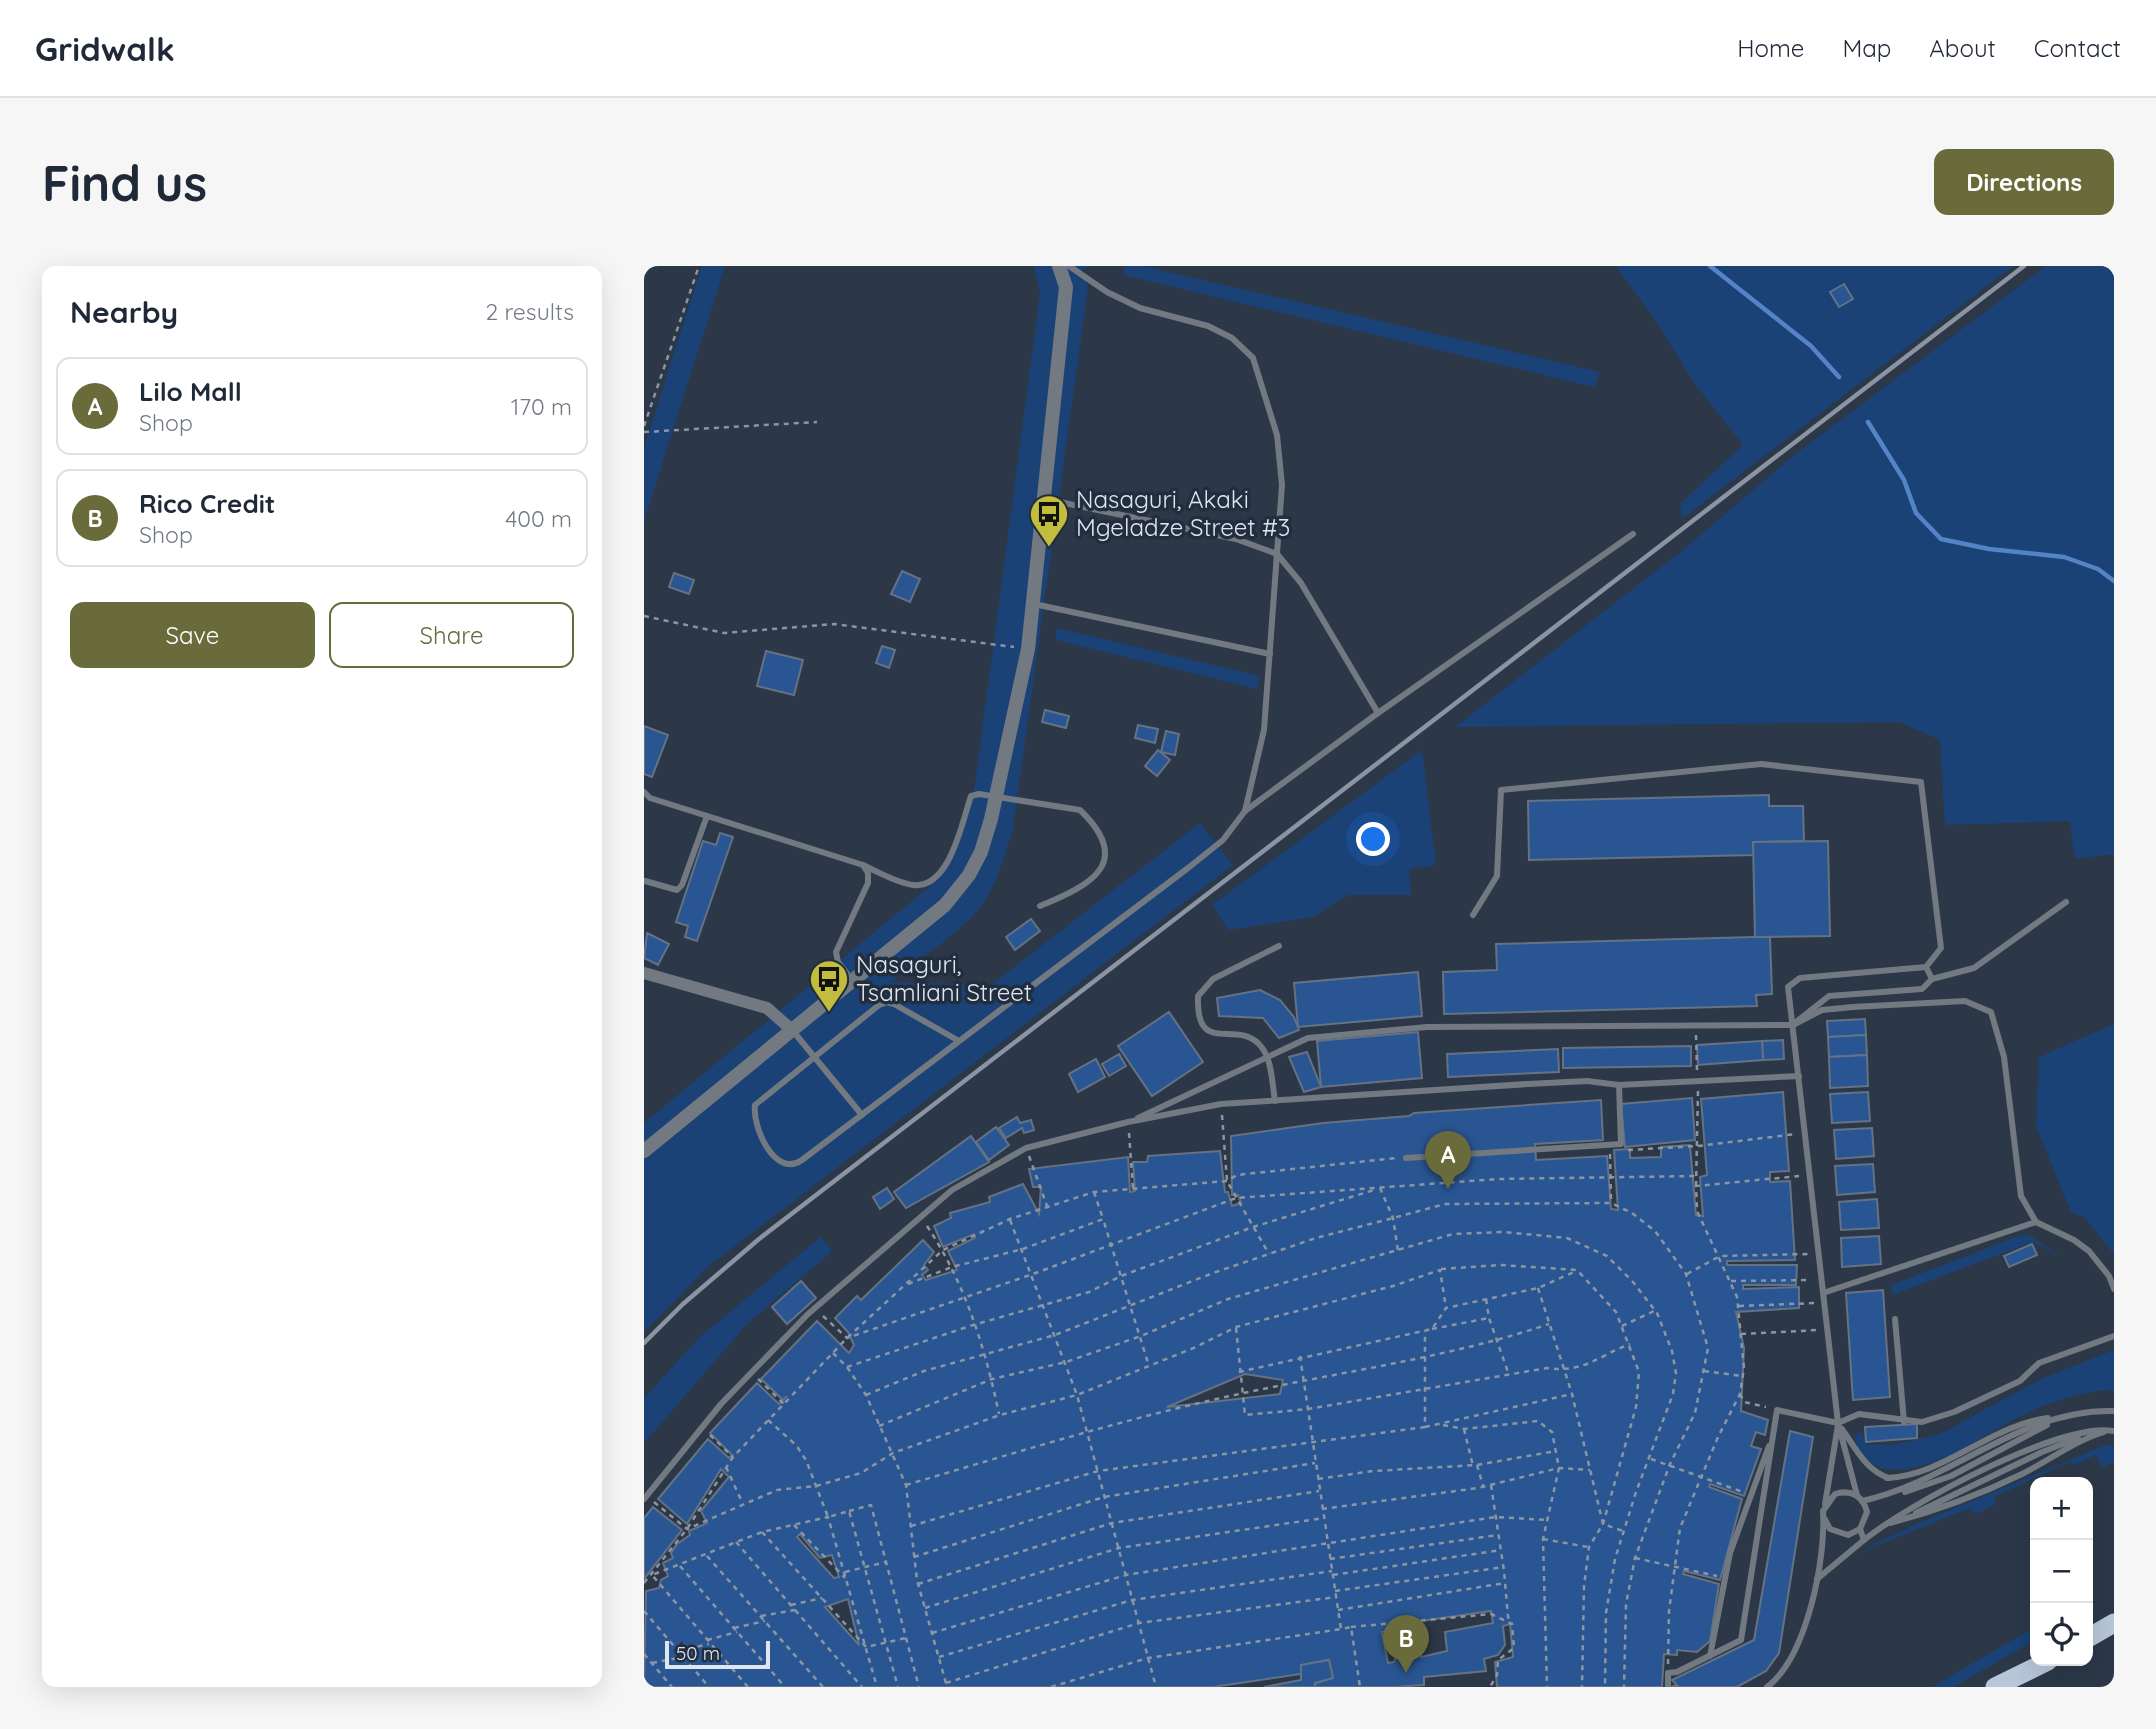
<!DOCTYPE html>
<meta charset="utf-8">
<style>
:root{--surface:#fff;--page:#f6f6f7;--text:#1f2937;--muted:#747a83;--line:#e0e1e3;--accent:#696c3a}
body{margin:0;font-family:Quicksand,sans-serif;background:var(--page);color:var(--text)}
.controls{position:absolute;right:21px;bottom:21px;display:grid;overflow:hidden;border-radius:14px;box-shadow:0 7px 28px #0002}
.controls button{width:63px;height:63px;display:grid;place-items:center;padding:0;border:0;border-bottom:2px solid var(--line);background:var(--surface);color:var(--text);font:35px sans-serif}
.scale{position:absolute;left:21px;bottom:18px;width:105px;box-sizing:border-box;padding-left:7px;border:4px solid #dfe6f1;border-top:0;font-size:19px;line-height:24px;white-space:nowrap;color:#dfe6f1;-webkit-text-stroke:5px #222e3d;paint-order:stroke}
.you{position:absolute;left:730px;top:574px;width:24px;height:24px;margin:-18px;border:5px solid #fff;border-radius:50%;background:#1a73e8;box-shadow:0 0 0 10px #1a73e833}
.badge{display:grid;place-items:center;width:46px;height:46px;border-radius:50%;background:var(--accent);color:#fff;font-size:23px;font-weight:700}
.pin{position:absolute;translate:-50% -58px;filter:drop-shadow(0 2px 4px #0008)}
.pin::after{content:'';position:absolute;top:37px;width:24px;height:21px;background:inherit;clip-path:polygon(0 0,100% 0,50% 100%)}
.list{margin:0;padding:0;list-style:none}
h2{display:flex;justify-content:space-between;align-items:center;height:91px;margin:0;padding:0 28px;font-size:30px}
h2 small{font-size:23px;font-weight:400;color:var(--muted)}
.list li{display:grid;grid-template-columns:46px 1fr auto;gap:21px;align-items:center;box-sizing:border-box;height:98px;margin:0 14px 14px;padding:0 14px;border:2px solid var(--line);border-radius:14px}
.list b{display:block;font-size:26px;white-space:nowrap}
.list p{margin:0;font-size:23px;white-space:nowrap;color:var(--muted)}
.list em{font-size:23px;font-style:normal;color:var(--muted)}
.actions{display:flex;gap:14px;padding:21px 28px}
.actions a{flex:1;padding:16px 0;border:2px solid var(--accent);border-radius:14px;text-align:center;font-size:24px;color:var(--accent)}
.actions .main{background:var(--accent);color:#fff}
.icon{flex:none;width:38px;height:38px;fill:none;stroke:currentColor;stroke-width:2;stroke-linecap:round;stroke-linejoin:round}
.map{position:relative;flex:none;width:1470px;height:1421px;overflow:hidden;border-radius:14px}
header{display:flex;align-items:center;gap:42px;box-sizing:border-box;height:98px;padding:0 35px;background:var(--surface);border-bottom:2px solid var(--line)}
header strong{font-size:33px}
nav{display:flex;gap:38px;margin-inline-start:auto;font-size:24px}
.intro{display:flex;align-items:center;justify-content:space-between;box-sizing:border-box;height:168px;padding:0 42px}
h1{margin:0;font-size:49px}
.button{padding:18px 32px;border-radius:14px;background:var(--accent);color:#fff;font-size:24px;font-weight:700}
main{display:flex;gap:42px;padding:0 42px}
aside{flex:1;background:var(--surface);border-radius:14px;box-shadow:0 7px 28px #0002}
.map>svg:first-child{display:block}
.green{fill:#1a4277}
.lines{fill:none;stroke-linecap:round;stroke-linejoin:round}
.stream{stroke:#5484c5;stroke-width:4.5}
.building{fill:#295693;stroke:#647284;stroke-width:2;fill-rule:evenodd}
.path{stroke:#8c96a3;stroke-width:2.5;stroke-dasharray:5 5;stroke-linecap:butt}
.service{stroke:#727981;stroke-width:6}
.minor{stroke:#727981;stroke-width:12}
.tertiary{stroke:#727981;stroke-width:14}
.trunk{stroke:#b8c6d9;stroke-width:19}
.rail{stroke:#8b94a2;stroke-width:4.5}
.labels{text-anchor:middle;stroke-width:7;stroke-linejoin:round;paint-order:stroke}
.poi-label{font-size:24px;fill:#dfe6f1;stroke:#222e3d;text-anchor:start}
</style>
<header>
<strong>Gridwalk</strong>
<nav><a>Home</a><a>Map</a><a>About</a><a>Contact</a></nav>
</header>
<div class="intro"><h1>Find us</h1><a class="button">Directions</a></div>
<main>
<aside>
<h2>Nearby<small>2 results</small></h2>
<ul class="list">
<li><span class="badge">A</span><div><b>Lilo Mall</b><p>Shop</p></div><em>170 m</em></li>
<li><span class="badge">B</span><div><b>Rico Credit</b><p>Shop</p></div><em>400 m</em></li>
</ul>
<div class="actions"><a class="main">Save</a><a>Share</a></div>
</aside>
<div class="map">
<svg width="1470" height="1421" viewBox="0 0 1470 1421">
<rect width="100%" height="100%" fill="#2c3848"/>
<g class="green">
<path d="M58,0H81L0,255V181Z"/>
<path d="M390,0H444L438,5L444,21L368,568C359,593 352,622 335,643C311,672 275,691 247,716L347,719L556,557L589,599L66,999L0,1066V857L297,611L311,585L330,525L396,28Z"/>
<path d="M481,0H499L956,106L950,121L479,9Z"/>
<path d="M972,0H1369L1038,253L1036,238L1099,179L1051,118L1016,61Z"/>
<path d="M1402,0H1470V588L1431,593L1426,555L1301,559L1296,474L1255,456L811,461L1034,288L1154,186Z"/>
<path d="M412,362L616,410L613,423L412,374Z"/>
<path d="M778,484L792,599L765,603L767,629H704L669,651L584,664L568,639Z"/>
<path d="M1470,758V988L1441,952L1427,946L1392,860L1395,791Z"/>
<path d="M1377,969H1385L1417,991L1389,976L1248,1029L1247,1019Z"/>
<path d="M177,971L188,985L103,1058L0,1177V1132L57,1070Z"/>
<path d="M1470,1084V1124C1442,1124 1406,1136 1381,1148C1340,1167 1289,1210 1241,1203C1230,1201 1222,1192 1214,1185L1211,1171L1214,1167H1218L1222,1179H1248L1296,1168L1397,1113Z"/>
<path d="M1462,1179L1470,1180V1196L1458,1202L1452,1189L1430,1199L1425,1196L1350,1231L1352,1238L1332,1248L1326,1242L1231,1280L1211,1291L1230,1278L1275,1257Z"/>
<path d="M1391,1361V1374L1310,1421H1288Z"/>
</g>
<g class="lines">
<g class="stream">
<path d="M1066,0L1167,80L1195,111"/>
<path d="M1224,156L1260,214L1272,247L1297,273L1345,283L1420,291L1454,303L1470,315"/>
</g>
</g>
<g class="building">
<path d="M1200,18L1209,33L1195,41L1186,26Z"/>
<path d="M258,305L276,313L266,336L247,328Z"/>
<path d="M30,307L50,314L45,328L25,321Z"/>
<path d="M238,380L251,384L245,402L232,397Z"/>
<path d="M122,385L159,394L150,429L113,420Z"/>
<path d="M401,444L425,450L422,462L398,456Z"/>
<path d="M494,459L514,463L511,477L491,472Z"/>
<path d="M0,460L24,469L8,511L0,508Z"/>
<path d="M522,465L535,468L531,489L517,486Z"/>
<path d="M514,484L526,494L513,510L501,500Z"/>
<path d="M1125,529V540H1159L1160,575L1109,576L1110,589L885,594L884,535Z"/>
<path d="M76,567L89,571L53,675L41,671L44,660L32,656L59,575L72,579Z"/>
<path d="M1184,575L1186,670L1111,671L1109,576Z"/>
<path d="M387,653L396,665L371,684L362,671Z"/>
<path d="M3,667L25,678L14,699L0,692Z"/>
<path d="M1111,671H1126L1128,728L1112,729L1113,740L800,748L799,706L853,704L852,678Z"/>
<path d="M774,706L778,750L654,761L650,717Z"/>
<path d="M616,724L636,734L650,751L655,764L635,772L619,752L575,750L573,732Z"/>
<path d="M525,746L559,796L508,830L474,780Z"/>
<path d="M1221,753L1222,769L1184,771L1183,755Z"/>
<path d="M774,766L778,812L677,821L673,775Z"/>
<path d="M1222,769L1223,789L1185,791L1184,771Z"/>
<path d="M1139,774L1140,793L1119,794L1118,775Z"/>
<path d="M1118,775L1119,794L1054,799L1053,779Z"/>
<path d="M1047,780V800L919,802V782Z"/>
<path d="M914,783L915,806L804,811L803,788Z"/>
<path d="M663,786L677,821L660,826L645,791Z"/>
<path d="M475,788L482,800L465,810L458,798Z"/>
<path d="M1223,789L1224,820L1186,822L1185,791Z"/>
<path d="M452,793L461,811L434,826L425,808Z"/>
<path d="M1139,826L1145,905L1126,906V916L1146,915L1151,994L1083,995V999H1153L1152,1019H1099V1023L1155,1021V1042L1092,1046L1100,1082L1097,1145L1124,1154L1121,1169L1112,1166L1107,1180L1117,1183L1100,1230L1066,1218L1065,1221L1098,1233L1076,1314L1040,1305L1039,1308L1075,1318L1066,1375L1053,1386L1033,1384V1389L1020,1388L1018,1421H853L851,1396L869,1391L866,1358L859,1360L861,1379L854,1389L840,1393L842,1405L780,1411V1419L752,1421H671V1417L689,1412L685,1394L657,1399V1408L569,1421H0L2,1325L15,1322L17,1314L24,1310L19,1297L29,1292L27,1287L33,1278L46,1269L45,1265L63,1257L57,1245L85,1211L77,1203L43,1258L14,1233L64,1173L85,1192L88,1189L66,1167L113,1117L135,1138L143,1130L139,1134L117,1113L173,1055L205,1087L210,1079L204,1066L191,1052L213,1030L217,1034L279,974L290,986L280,999L284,1004L278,1009L282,1014L313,1004L304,985L331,972L330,968L299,981L290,960L307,952L306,947L346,936L345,931L379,918L395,948L397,921H389L385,903L484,891L486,926L491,925L489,896H503L504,890L576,885L581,926H584L588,940L597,937L594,929H588L587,870L679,857L765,850L770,847L957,834L959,874L891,878L892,894L963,890L967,943L974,944L970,884L986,883V892L1017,891V881L1046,879L1052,949L1059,950L1056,911L1063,909L1057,833ZM601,1108L639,1114L636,1128L523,1141ZM156,1268L176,1292L188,1289L195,1311L190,1312L153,1271ZM204,1333L215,1379L181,1341ZM847,1345L849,1357L801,1366L803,1385L777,1391L776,1375L756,1377L750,1396L744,1397L738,1366L749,1364V1359Z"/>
<path d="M1224,826L1226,855L1188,857L1186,828Z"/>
<path d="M1048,832L1051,874L981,881L977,838Z"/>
<path d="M373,851L376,857L387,854L390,864L380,867L378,862L362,872L355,862Z"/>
<path d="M352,861L365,879L345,894L332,876Z"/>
<path d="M1228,862L1230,890L1192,893L1190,864Z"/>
<path d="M327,870L345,896L262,942L250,926Z"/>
<path d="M1229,898L1231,926L1193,929L1191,900Z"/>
<path d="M243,922L250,933L236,943L229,931Z"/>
<path d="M1233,933L1235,962L1197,964L1195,936Z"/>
<path d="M1235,970L1237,998L1198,1001L1197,972Z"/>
<path d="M1388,978L1393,989L1365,1001L1360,990Z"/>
<path d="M157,1015L172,1032L143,1058L128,1041Z"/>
<path d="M1239,1024L1246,1131L1209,1134L1202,1027Z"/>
<path d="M1273,1158V1172L1222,1176L1221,1161Z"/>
<path d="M1146,1165L1169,1171L1135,1387L1122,1405L1093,1421H1027L1033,1419L1028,1414L1110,1374Z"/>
<path d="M9,1241L38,1264L0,1313V1252Z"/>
<path d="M685,1394L689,1412L671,1417V1421H620L657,1414V1399Z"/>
</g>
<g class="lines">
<g class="path">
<path d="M0,160L55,0"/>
<path d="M0,166L173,156"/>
<path d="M0,350L80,367L190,358L370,381"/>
<path d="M1052,769L1053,804"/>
<path d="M578,849L583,915L625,988"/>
<path d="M485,867L489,923"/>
<path d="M984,884L1054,880L1152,868"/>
<path d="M966,888L967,937"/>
<path d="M385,890L403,940"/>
<path d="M1052,920L1054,825"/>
<path d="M736,922L749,952L754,985"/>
<path d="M450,926L459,953"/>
<path d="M366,954L433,1129L512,1421"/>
<path d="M283,960C321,1017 341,1081 355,1148"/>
<path d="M797,1003L857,999L933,1004L972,1046L995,1106L992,1141L959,1258L945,1281L940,1320L938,1421"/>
<path d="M1043,1008L1076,990L1165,988"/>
<path d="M1087,1015L1167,1014"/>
<path d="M264,1018L308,1001L379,983L459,953L505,1100"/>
<path d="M894,1022L928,1128L959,1258L979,1265"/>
<path d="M842,1033L845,1052L865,1109"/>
<path d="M1095,1040L1172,1037"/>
<path d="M179,1050L203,1072L389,1008L592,932L854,913L1052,910"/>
<path d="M978,1060L1010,1045"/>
<path d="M592,1062L601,1149L664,1143L903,1102C941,1107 954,1090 986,1078"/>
<path d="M788,1063L845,1052"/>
<path d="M1097,1068L1174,1064"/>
<path d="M189,1087L203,1101L222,1129L262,1219L273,1314L303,1421"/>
<path d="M656,1090L697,1363L707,1361L716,1421"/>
<path d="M203,1101L326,1060L445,1026L477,1010L609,961L730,924"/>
<path d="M1060,1105L1098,1110"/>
<path d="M595,1106L788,1063L802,1042L894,1022L930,1006"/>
<path d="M114,1113L140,1138"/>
<path d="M1096,1128L1100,1136L1122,1141"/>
<path d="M222,1129L280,1105L411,1069L569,1007L672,972L749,952L801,938L967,937L988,947L1011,965L1042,1008L1064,1082L1051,1147L1026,1198L991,1292L982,1338L980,1421"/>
<path d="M124,1154L152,1179L162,1194L184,1251L205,1245L254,1421"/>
<path d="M799,1159L820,1163L894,1155L908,1166L915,1202L899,1273L903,1421"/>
<path d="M235,1160L348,1113L422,1096L497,1070L584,1033L809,968L860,966L923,972L963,990L989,1016L1013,1047L1028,1085L1032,1107L1029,1128L992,1226L971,1293L962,1347L961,1421"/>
<path d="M781,1161L928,1128"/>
<path d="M820,1163L829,1200"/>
<path d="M66,1169L89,1191"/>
<path d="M1007,1193L1099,1226"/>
<path d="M833,1199L839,1220"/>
<path d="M82,1201L98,1236"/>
<path d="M674,1213L729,1205L833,1199L912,1185"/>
<path d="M262,1219C374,1186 486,1151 600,1127C701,1105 807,1091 905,1058"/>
<path d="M847,1219L860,1305L864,1351L868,1357"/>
<path d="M10,1236L43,1263L133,1224L172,1220L217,1207L249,1187L356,1149L433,1129L552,1081L592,1061L749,1020L796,1004L802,1042"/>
<path d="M678,1243L834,1222L915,1202L946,1204"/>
<path d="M205,1245L227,1239L275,1421"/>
<path d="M150,1259L201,1312"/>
<path d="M267,1260L454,1205L781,1161V1065"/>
<path d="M118,1266L222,1381L262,1372"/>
<path d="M899,1273L944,1281"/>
<path d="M92,1276L218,1421"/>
<path d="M63,1290L179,1421"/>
<path d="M270,1291L460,1231L671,1197"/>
<path d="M991,1292L1073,1310"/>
<path d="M686,1293L854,1269"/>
<path d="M36,1300L141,1421"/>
<path d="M201,1306L242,1296"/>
<path d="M689,1309L857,1284"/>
<path d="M0,1317L43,1263L89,1191L203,1072L299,984L366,953L450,926L583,915L593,909L752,892"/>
<path d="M274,1318L468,1257L675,1225"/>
<path d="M691,1325L860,1301"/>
<path d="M147,1339L178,1332"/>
<path d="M281,1342L475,1282L680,1252"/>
<path d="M694,1344L861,1317"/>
<path d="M0,1345L65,1421"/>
<path d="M117,1350L151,1344"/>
<path d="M707,1361L847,1348L868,1358L870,1382L854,1394L853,1409L846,1421"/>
<path d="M90,1362L121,1355"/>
<path d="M288,1367L482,1309L851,1251L904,1254"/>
<path d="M63,1374L93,1366"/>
<path d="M34,1385L65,1378"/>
<path d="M0,1388L28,1421"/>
<path d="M295,1391L488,1334L688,1305"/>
<path d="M8,1397L39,1391"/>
<path d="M1024,1398L1025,1345L1036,1262L1074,1171L1096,1128L1100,1102L1093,1031L1053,945L1052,920L1155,910"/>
<path d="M302,1417L495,1357L692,1331"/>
<path d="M104,1421L8,1309L118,1266L184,1251L233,1421"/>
<path d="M407,1421L504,1392L697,1363"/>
</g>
<g class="service">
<path d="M401,233L592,273L633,288L657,317L734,447"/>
<path d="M390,338L626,388"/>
<path d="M0,526L6,532L219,599L224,607V617L192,686L194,696L208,714"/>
<path d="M601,545L734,447L989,268"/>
<path d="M219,599C234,606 253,617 269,619C306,623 318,556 327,530L335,528L436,544C490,596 448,619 396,640"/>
<path d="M1,615L33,624L38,619L63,550"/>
<path d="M829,649L853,610L857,524L1117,498L1277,516L1297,682L1282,701L1156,712L1144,721L1194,1157L1213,1229"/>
<path d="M1288,713L1330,702L1422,636"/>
<path d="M1152,756L1185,730L1278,723L1288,713L1282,701"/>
<path d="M149,765L218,849"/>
<path d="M315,775L250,738L243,736L235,739L111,839C108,861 131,913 158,894L544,602L579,574L601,545L620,464L638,219L633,169L609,92L588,72L564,60L496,42L463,26L425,0"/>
<path d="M631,835C628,817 628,791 615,778C590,753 552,791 554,730L569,713L635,680"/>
<path d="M494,852L664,772L783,761L1149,759L1178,744L1209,741L1321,735L1347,746L1360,791L1377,930L1392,956L1430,974L1445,985L1465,1010L1470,1023"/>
<path d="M762,892L977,878L975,819"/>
<path d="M1179,1027L1392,956"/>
<path d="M1251,1053L1260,1156"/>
<path d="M1198,1163C1211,1181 1222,1205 1245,1212"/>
<path d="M1243,1212C1302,1209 1346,1159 1404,1152"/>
<path d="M1261,1226L1307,1210L1403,1159"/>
<path d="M0,1233L77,1138L164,1048L308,924L382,882L484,856L577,838L884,818L943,815L975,819L1155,810"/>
<path d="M1218,1235C1306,1216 1377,1142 1470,1145"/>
<path d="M1181,1238L1194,1159"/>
<path d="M1272,1247L1398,1186L1434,1172"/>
<path d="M1246,1257C1292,1245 1335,1229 1378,1208C1406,1194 1430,1175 1460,1166"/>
<path d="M1220,1274C1265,1238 1415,1156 1470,1165"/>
<path d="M1173,1313L1220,1274L1216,1263"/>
<path d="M1066,1390L1086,1287L1125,1180"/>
<path d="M1024,1421V1407L1033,1406L1097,1374L1133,1144L1194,1157L1215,1148L1278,1156L1310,1146L1376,1115L1395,1097L1470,1070"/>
<path d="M1123,1421C1163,1391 1182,1293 1179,1245L1191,1228C1207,1223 1219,1230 1223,1246L1216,1263L1204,1269L1186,1263L1180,1252"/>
</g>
<path class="minor" d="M0,707L123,742L149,765"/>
<path class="tertiary" d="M0,885L301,639L325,609L337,586L347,553L384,383L422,21L415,0"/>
<g class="trunk">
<path d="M1444,1372L1470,1357"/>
<path d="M1351,1421L1404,1395"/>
</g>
<path class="rail" d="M0,1077L39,1038L115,973L1380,0"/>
</g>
<defs>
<g id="bus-pin" transform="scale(2.0125)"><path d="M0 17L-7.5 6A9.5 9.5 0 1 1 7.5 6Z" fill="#c3bd3e" stroke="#222e3d"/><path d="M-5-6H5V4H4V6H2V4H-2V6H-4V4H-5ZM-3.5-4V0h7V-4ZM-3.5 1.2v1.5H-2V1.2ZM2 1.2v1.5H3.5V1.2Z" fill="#111"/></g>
</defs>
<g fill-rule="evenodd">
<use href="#bus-pin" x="405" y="248"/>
<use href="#bus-pin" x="185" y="713"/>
</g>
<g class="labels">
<g class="poi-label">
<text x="432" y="242">Nasaguri, Akaki<tspan x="432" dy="28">Mgeladze Street #3</tspan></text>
<text x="212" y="707">Nasaguri,<tspan x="212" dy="28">Tsamliani Street</tspan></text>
</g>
</g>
</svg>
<div class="controls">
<button>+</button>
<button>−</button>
<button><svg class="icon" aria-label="locate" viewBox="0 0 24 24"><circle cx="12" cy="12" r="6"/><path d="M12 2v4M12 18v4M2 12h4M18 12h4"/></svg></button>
</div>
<div class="scale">50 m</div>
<div class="you"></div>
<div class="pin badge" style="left:804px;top:923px">A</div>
<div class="pin badge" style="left:762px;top:1407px">B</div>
</div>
</main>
